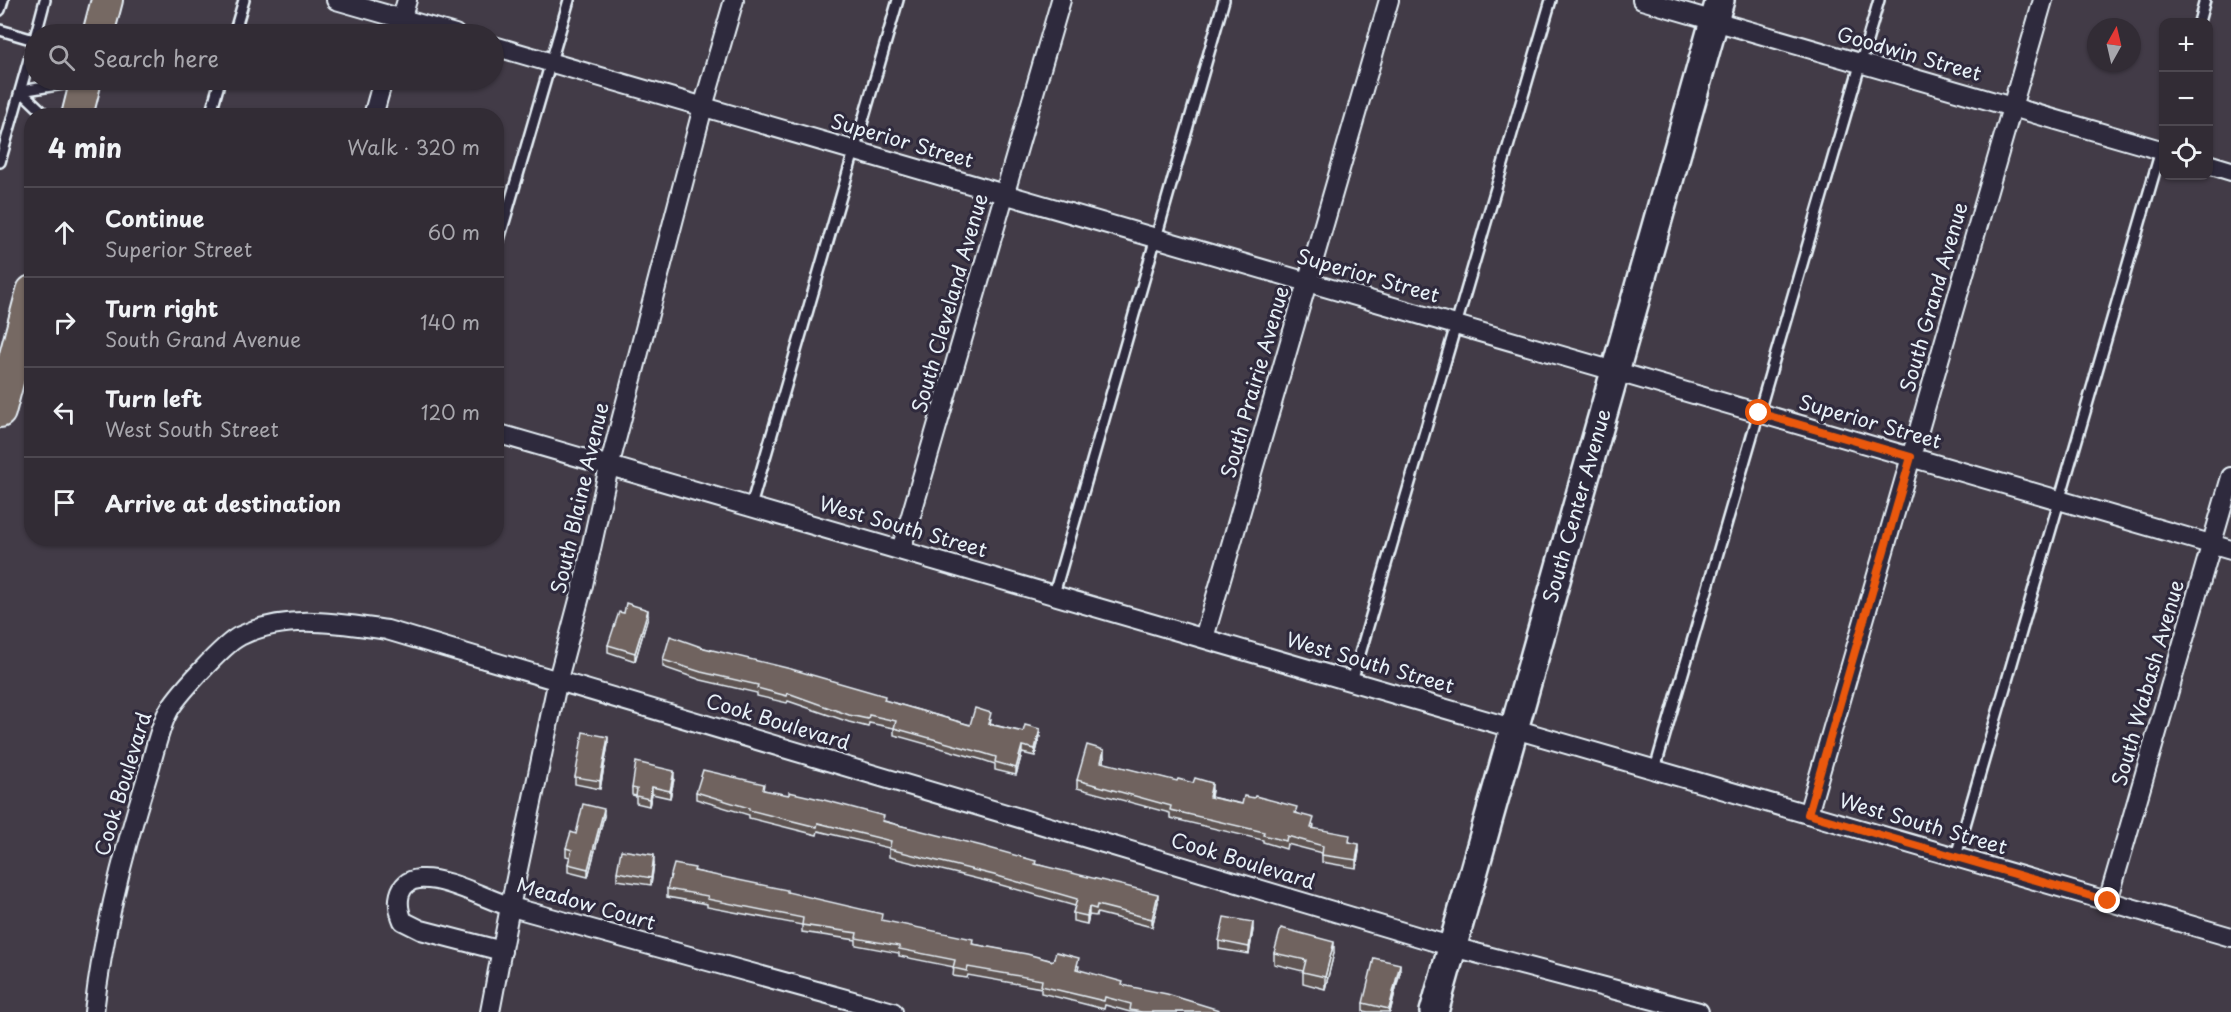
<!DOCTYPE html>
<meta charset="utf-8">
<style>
:root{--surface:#322c35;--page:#3a343d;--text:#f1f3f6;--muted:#a8a7ad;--line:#4d4850}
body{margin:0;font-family:"Playpen Sans",sans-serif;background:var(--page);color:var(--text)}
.controls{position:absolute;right:18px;top:18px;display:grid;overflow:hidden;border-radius:12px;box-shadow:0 2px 4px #0004}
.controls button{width:54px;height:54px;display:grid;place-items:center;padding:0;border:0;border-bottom:2px solid var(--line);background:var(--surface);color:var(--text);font:30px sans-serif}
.compass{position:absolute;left:2087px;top:18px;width:54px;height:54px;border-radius:50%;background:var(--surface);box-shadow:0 2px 4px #0004;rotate:8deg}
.stop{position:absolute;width:18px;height:18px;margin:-14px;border:4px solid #ea580c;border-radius:50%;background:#fff}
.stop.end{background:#ea580c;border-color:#fff;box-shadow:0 2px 6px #0008}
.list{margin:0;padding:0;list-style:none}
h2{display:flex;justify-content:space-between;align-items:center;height:78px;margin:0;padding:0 24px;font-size:26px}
h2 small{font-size:20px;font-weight:400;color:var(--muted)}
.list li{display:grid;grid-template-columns:39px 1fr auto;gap:18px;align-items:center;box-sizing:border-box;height:90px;padding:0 24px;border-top:2px solid var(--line)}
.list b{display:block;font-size:22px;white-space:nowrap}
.list p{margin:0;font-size:20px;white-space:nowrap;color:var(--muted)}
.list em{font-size:20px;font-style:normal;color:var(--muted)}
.icon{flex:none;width:33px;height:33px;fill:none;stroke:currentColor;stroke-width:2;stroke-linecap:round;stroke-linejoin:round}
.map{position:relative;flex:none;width:2231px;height:1012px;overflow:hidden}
.search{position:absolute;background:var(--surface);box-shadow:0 2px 4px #0004;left:24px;top:24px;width:480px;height:66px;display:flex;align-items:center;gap:15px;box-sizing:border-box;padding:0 21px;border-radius:33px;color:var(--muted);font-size:22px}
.panel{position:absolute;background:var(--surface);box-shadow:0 2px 4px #0004;left:24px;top:108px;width:480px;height:438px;border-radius:24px}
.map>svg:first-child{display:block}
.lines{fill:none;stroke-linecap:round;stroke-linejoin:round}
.lane-casing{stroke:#e8f1f8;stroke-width:14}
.street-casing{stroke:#e8f1f8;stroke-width:22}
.secondary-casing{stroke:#e8f1f8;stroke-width:32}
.primary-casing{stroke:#e8f1f8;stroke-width:34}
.lane{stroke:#2f2a3d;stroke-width:9}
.street{stroke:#2f2a3d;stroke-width:18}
.secondary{stroke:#2f2a3d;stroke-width:27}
.primary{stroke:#766964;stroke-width:30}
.wall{fill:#5f5552;stroke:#e8f1f8;stroke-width:1.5}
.shaded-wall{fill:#4e4542;stroke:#e8f1f8;stroke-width:1.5}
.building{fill:#6f635f;stroke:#e8f1f8;stroke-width:1.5}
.route{stroke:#ea580c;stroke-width:8}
.labels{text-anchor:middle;stroke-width:6;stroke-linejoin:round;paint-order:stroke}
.street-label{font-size:20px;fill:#e8f1f8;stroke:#2f2a3d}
</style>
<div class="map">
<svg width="2231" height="1012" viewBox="0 0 2231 1012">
<rect width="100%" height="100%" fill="#423b47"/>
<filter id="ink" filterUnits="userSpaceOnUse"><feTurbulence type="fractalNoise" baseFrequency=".0167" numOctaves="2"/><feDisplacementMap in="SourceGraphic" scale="12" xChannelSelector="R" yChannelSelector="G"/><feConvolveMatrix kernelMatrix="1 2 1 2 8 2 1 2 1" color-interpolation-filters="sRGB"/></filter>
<g filter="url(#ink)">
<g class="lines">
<g class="lane-casing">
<g id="lane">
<path d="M0,10L3,0"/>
<path d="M2199,22L2205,0"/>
<path d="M0,30L34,40"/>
<path d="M36,34L45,0"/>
<path d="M234,34L244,0"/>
<path d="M47,116L21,91L81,81"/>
<path d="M210,116L220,80"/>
<path d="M0,162L34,42"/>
<path d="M496,250L569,0"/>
<path d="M751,506L898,0"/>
<path d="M1054,594L1224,0"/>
<path d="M1352,681L1551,0"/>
<path d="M1655,769L1879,0"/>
<path d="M1956,856L2162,147"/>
</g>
</g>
<g class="street-casing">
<g id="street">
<path d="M336,0L455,34"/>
<path d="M1642,0L2164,151"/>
<path d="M397,34L407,0"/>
<path d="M494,46L2231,550"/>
<path d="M373,116L383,80"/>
<path d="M2208,164L2231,171"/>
<path d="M496,433L2231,937"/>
<path d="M901,550L1061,0"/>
<path d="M1204,638L1389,0"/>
<path d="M1808,814L2043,0"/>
<path d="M2108,901L2231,477"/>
<path d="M502,951L421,930L403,921C396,905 396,881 419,879C449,877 486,900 515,908C641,943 767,977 893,1012"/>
<path d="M94,1012C103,932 123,853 147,777C153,758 159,728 168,712C176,696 225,643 240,636C286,613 338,623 387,630L1453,947L1699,1012"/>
<path d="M490,1012L510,907L558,679L583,585L609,467L703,107L734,0"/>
</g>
</g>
<g class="secondary-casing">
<g id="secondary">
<path id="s1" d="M1434,1012L1720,0"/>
</g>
</g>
<g class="primary-casing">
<g id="primary">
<path d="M98,34L107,0"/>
<path d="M77,116L86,80"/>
<path d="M0,412L32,291"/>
</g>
</g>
<use href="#lane" class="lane"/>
<use href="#street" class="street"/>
<use href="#secondary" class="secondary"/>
<use href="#primary" class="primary"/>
</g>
<g class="wall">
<path d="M648,617L635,661L608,652V645Z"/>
<path d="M704,648L970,725L991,720L990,724L1040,736L1035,756L1022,753L1016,775L995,770V764L983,760L894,735V728L869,723L868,727L849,722L788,701L787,703L757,696V693L701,680L663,667V660Z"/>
<path d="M608,744L600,789L575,784V777Z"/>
<path d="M1104,758L1103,763L1212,790L1211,797L1242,804L1297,813L1314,826L1313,828L1350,842L1359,851L1356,868L1322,862V853L1287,844L1286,849L1263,842V840L1170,818V813L1077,788V780Z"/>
<path d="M674,779L670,798L652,794L649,806L636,803V796L632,795V788Z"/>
<path d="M764,790L884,821L1036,864L1158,902L1152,927L1097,913L1096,916L1089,915L1087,924L1073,921V913L1075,906L994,883L889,857V848L818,831L817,835L749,818V815L696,799V792Z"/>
<path d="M604,816L588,877L568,872V864L570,857L566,856V848L576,834Z"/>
<path d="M654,863L651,885L617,880V872Z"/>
<path d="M695,871L787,893L882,921L973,944L1079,966L1078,970L1123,986L1219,1012H1130L1105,1005L1104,1009L1041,993V988L968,975L967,978L953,976L954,967L899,956V953L856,945V940L802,932V925L707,907V904L667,897V889Z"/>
<path d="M1253,930L1249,954L1219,949V941Z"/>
<path d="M1274,953H1334L1325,989L1303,983V971L1274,964Z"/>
<path d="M1400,972L1390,1012H1368L1363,1011V1003Z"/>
</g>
<g class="shaded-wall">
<path d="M648,610V617L635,661V653Z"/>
<path d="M1040,729V736L1035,756V749Z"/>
<path d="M608,737V744L600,789V781Z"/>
<path d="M1022,746V753L1016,775V768Z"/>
<path d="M1104,750V758L1101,770V762Z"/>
<path d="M674,771V779L670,798V791Z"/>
<path d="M1212,783V790L1209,804V797Z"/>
<path d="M652,787V794L649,806V799Z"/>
<path d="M604,809V816L588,877V869Z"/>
<path d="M1359,844V851L1356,868V860Z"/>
<path d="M654,855V863L651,885V878Z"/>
<path d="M1158,894V902L1152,927V919Z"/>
<path d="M1089,907V915L1087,924V916Z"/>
<path d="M1253,922V930L1249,954V947Z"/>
<path d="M1334,942V953L1325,989V977Z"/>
<path d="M1400,964V972L1390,1012H1389Z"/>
</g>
<g class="building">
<path d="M626,603L648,610L635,653L608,645L619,612L624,613Z"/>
<path d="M670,636L704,648L791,669L885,696L884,700L970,725L975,708L991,713L988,724L1023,732L1025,725L1040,729L1035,749L1022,746L1016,768L995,762L996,757L983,753L894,728L896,721L869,715L868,719L849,715L788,693L787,696L757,688L758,685L701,672L663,660Z"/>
<path d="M583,732L608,737L600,781L575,777Z"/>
<path d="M1087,745L1104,750L1101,762L1177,781L1178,779L1193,783L1195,778L1212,783L1209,797L1242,804L1244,796L1254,798L1255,796L1297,807L1295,813L1314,818L1311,828L1350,835L1349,842L1359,844L1356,860L1322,855L1323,846L1287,836L1286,841L1263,835L1264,832L1170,810L1171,806L1077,780Z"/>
<path d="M636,762L674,771L670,791L652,787L649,799L636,796L637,789L632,788Z"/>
<path d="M703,770L764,784L763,790L789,795V792L824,800L884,816L882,821L982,846L1036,861L1035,864L1158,894L1152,919L1097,905L1096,909L1089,907L1087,916L1073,913L1077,899L994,875L889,849L891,841L818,823L817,827L749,810V808L696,792Z"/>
<path d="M583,804L604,809L588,869L568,864L572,850L566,848L571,832L576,834Z"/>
<path d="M621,850L654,855L651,878L617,872Z"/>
<path d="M674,864L695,868L694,871L787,890V892L882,914L881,920L973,939L972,944L1027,954L1053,961L1056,952L1079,958L1076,969L1123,982L1122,985L1167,994L1219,1010L1218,1012H1219H1142L1130,1010L1131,1004L1105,997L1104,1001L1041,986L1042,980L968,967L967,971L953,968L955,960L899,949V946L856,938L857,933L802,925L803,918L707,899L708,896L667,889Z"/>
<path d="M1224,917L1253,922L1249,947L1219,941Z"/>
<path d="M1281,928L1334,942L1325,977L1303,972L1306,960L1274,953Z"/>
<path d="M1374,958L1400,964L1389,1009L1363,1003Z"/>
</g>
</g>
<g class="lines" filter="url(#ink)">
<path class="route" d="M1759,413L1911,457L1808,814L2108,901"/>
</g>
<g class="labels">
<g class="street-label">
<text transform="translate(1909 54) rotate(16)" y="7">Goodwin Street</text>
<text transform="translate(902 141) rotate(16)" y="7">Superior Street</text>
<text transform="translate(1368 276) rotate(16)" y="7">Superior Street</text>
<text transform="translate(1934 297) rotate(-74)" y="7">South Grand Avenue</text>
<text transform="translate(950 303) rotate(-74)" y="7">South Cleveland Avenue</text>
<text transform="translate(1255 382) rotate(-74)" y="7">South Prairie Avenue</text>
<text transform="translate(1870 422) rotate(16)" y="7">Superior Street</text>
<text transform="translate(580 498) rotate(-77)" y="7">South Blaine Avenue</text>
<text dy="7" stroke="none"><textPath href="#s1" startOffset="526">South Center Avenue</textPath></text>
<text transform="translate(903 527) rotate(16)" y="7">West South Street</text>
<text transform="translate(1370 663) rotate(16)" y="7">West South Street</text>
<text transform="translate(2148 683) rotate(-74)" y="7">South Wabash Avenue</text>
<text transform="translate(778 722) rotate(17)" y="7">Cook Boulevard</text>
<text transform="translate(123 784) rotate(-73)" y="7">Cook Boulevard</text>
<text transform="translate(1923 824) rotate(16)" y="7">West South Street</text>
<text transform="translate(1243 861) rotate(17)" y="7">Cook Boulevard</text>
<text transform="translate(586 904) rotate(16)" y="7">Meadow Court</text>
</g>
</g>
</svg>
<div class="controls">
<button>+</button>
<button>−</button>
<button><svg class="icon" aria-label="locate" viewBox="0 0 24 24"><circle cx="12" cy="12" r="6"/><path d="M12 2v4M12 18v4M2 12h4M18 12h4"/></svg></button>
</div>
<svg class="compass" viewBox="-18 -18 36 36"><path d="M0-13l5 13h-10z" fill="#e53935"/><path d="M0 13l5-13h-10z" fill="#a8a7ad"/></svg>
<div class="stop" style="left:1759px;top:413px"></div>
<div class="stop end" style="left:2108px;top:901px"></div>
<div class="search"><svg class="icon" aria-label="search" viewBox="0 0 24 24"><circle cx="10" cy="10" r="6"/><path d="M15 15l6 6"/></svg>Search here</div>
<section class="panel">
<h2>4 min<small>Walk · 320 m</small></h2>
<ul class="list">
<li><svg class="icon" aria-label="ahead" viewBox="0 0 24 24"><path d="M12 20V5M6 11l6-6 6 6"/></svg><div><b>Continue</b><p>Superior Street</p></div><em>60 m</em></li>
<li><svg class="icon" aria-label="right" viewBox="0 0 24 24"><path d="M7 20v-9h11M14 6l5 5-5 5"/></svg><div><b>Turn right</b><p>South Grand Avenue</p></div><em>140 m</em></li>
<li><svg class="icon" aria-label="left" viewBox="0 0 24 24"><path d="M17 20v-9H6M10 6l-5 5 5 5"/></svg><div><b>Turn left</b><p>West South Street</p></div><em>120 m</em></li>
<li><svg class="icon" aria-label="arrive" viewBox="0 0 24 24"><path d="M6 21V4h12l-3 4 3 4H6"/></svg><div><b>Arrive at destination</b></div></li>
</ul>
</section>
</div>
